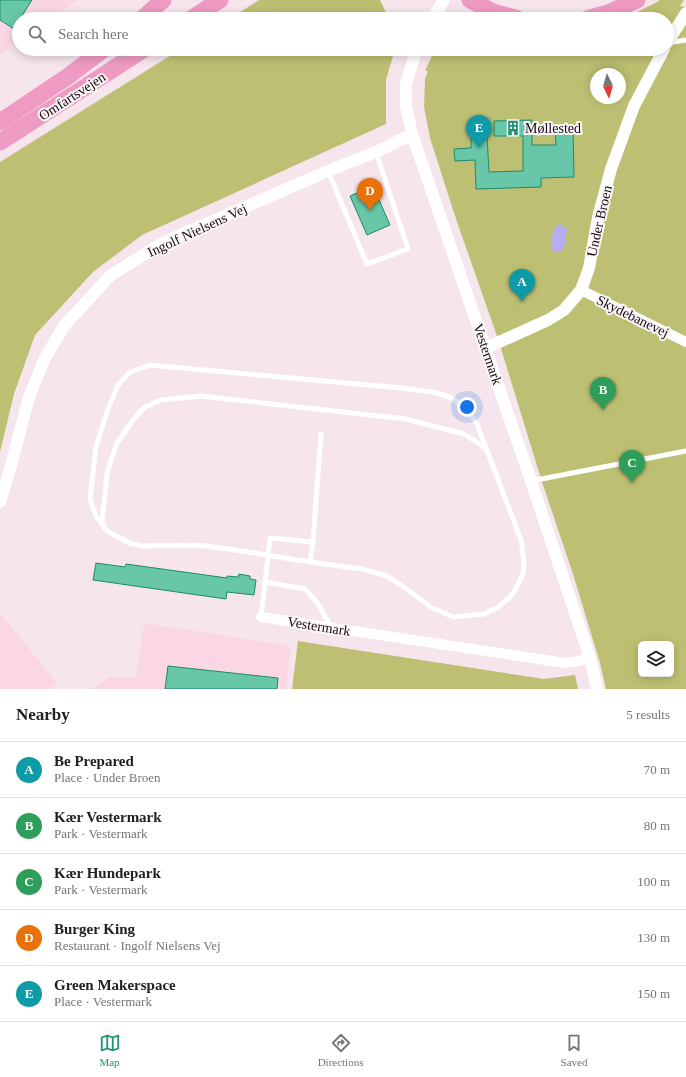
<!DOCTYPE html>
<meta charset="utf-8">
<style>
:root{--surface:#fff;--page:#f2f2f2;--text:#202124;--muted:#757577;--line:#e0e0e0;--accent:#229375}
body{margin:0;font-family:"Times New Roman",serif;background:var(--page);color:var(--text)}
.controls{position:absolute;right:12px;bottom:12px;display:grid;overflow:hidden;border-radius:6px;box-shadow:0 2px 10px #0003}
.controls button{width:36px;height:36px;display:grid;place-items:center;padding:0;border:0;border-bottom:1px solid var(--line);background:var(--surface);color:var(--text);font:20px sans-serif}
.compass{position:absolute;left:590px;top:68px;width:36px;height:36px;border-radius:50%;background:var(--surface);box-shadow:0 2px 10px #0003;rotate:175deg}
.you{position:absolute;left:467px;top:407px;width:14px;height:14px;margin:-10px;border:3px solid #fff;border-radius:50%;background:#1a73e8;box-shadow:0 0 0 6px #1a73e833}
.badge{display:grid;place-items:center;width:26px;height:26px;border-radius:50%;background:var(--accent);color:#fff;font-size:13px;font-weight:700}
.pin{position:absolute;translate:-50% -33px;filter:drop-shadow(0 1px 2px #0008)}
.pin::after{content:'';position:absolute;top:21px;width:14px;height:12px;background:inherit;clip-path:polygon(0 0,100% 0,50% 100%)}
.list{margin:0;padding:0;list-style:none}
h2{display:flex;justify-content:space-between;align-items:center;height:52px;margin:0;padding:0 16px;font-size:17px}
h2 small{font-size:13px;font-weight:400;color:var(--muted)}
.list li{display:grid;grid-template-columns:26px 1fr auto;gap:12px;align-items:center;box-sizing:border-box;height:56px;padding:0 16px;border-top:1px solid var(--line)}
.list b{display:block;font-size:15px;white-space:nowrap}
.list p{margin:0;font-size:13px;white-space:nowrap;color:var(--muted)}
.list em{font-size:13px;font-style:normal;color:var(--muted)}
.icon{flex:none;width:22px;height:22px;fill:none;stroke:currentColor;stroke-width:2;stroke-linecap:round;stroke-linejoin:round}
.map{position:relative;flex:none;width:686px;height:689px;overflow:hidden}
.search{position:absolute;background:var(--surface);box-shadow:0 2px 10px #0003;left:12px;right:12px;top:12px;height:44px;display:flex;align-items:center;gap:10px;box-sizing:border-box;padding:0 14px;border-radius:22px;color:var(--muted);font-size:15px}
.sheet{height:332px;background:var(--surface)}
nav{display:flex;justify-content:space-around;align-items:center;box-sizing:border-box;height:56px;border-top:1px solid var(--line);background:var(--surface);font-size:11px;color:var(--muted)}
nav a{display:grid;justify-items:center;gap:2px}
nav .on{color:var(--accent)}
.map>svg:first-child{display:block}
.built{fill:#fbd7e6}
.green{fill:#bdc072;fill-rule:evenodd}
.water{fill:#b7adf1}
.building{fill:#67c7a8;stroke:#20896d}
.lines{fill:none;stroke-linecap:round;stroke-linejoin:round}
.service{stroke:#fff;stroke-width:5}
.minor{stroke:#fff;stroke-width:10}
.tertiary{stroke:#fff;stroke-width:12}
.trunk{stroke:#ee9ac2;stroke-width:17}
.labels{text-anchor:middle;stroke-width:4;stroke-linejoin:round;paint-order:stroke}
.street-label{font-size:14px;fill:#1e0512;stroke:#f8f8f8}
.poi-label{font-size:14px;fill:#1e0512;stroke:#f8f8f8;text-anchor:start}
</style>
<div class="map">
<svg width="686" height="689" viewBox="0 0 686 689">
<rect width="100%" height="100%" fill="#f6e5ec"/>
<g class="built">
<path d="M0,0H77L51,19H19V41L0,55Z"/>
<path d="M0,614V613L57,683L49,689H0Z"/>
<path d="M144,623L291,646L286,689H92L109,677L136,678Z"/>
</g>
<g class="green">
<path d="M259,0H380L389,19H229Z"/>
<path d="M660,0H684L680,6L686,7V689H606L600,663L573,574L541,479L499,342L455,216L430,138L424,107L425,79L428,71H425L435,49H667V19H624L657,2ZM596,74H620V98H596ZM641,644H671V674H641Z"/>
<path d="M181,49H395L386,80V124L142,235L93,272L35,335L14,394L0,452V162Z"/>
<path d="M298,641L544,679L575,675L578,689H292Z"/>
</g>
<path class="water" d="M559,224L564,226L567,229L564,249L560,252L554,251L551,248V242L553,230Z"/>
<g class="building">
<path d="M0,0H32L20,19H19V21L14,29L0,20Z"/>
<path d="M532,120V145H556L555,129L573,128L574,177L541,178V187L476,189L475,160L455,161L454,149L471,148V137L487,136L489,172L523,171V136H494V121Z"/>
<path d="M373,186L390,225L367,235L350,196Z"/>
<path d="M96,563L125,567L126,564L227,578V576L238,577L239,574L250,576V579L256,580L254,595L227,592L226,599L93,580Z"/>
<path d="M168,666L278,678L277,689H165Z"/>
</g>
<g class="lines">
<g class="service">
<path d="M668,43L686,40"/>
<path d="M328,171L367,264L408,249L376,152"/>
<path d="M150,365L401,388C423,391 450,391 466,409C470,413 473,419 477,424L521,540L524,562L523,573L519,583L511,596L497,608L484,614L453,617L431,607L405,588L387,576L362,569L310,562L229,549L197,545L142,546L129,543L107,531L96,516L90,499L96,446L109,406L118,385L130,372Z"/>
<path d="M531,481L686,451"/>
<path d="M102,523L107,473L117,443L133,420L145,407L161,400L201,396L406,419L464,434L486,448"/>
<path d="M310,562L313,542L321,434"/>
<path d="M265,582L305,589L319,605L331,627"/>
<path d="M261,617L267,565L270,538L313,542"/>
</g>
<g class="minor">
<path d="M581,290L686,342"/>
<path d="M261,617L565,663L578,661L590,658"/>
</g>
<g class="tertiary">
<path d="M432,19L444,0"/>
<path d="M667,43L686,13"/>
<path d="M417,49L415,54L406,84V106L412,134L531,481L590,658L597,689"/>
<path d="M486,348L548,320L564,310L581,290L589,268L598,217L611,169L634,106L664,49"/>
<path d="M0,502L12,462L29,397L45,358L64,326L110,276L162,243L328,171L376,152L412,134"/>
</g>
<g class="trunk">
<path d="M470,0L493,12L518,19"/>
<path d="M142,19L163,0"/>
<path d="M191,19L220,0"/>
<path d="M587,19L608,13L637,0"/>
<path d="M0,122L67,77L104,49"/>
<path d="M0,142L144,49"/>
</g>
</g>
<defs>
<g id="building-bare" transform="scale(1.2)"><path d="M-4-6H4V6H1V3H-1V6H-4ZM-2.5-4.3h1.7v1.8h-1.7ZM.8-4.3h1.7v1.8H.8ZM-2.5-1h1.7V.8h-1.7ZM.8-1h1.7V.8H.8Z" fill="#229375" stroke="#f8f8f8" stroke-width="2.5" paint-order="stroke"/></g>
</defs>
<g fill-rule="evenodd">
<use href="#building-bare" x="513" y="128"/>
</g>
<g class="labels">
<g class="street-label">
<text transform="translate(72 96) rotate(-33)" y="5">Omfartsvejen</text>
<text transform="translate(599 221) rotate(-77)" y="5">Under Broen</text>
<text transform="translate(197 230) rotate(-25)" y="5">Ingolf Nielsens Vej</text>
<text transform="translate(633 316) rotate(26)" y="5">Skydebanevej</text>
<text transform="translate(488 354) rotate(71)" y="5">Vestermark</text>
<text transform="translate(319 626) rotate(9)" y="5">Vestermark</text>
</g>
<g class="poi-label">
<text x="525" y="133">Møllested</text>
</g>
</g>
</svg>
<div class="controls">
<button><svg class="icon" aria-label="layers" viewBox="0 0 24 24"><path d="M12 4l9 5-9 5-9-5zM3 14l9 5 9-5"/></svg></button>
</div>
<svg class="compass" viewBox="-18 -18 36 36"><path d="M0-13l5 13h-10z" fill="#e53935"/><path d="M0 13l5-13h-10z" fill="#757577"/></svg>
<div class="you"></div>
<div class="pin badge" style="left:522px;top:302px;background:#0f9aa8">A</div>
<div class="pin badge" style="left:603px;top:410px;background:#2e9e5b">B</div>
<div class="pin badge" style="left:632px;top:483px;background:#2e9e5b">C</div>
<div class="pin badge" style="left:370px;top:211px;background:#e8710a">D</div>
<div class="pin badge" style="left:479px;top:148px;background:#0f9aa8">E</div>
<div class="search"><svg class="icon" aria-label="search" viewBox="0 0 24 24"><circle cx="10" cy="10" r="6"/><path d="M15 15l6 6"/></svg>Search here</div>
</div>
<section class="sheet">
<h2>Nearby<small>5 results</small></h2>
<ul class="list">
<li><span class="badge" style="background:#0f9aa8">A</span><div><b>Be Prepared</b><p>Place · Under Broen</p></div><em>70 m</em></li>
<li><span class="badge" style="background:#2e9e5b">B</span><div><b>Kær Vestermark</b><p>Park · Vestermark</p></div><em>80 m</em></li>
<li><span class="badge" style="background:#2e9e5b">C</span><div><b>Kær Hundepark</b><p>Park · Vestermark</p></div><em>100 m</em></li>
<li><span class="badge" style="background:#e8710a">D</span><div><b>Burger King</b><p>Restaurant · Ingolf Nielsens Vej</p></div><em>130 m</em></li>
<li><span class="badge" style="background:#0f9aa8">E</span><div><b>Green Makerspace</b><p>Place · Vestermark</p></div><em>150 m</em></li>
</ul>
</section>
<nav>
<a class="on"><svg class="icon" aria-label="map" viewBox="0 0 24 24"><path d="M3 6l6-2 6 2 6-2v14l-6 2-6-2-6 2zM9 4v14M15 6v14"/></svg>Map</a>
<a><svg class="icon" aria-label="directions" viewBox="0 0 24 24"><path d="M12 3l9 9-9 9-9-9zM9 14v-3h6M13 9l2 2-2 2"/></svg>Directions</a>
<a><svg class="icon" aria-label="saved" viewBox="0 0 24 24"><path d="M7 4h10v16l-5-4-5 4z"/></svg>Saved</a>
</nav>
